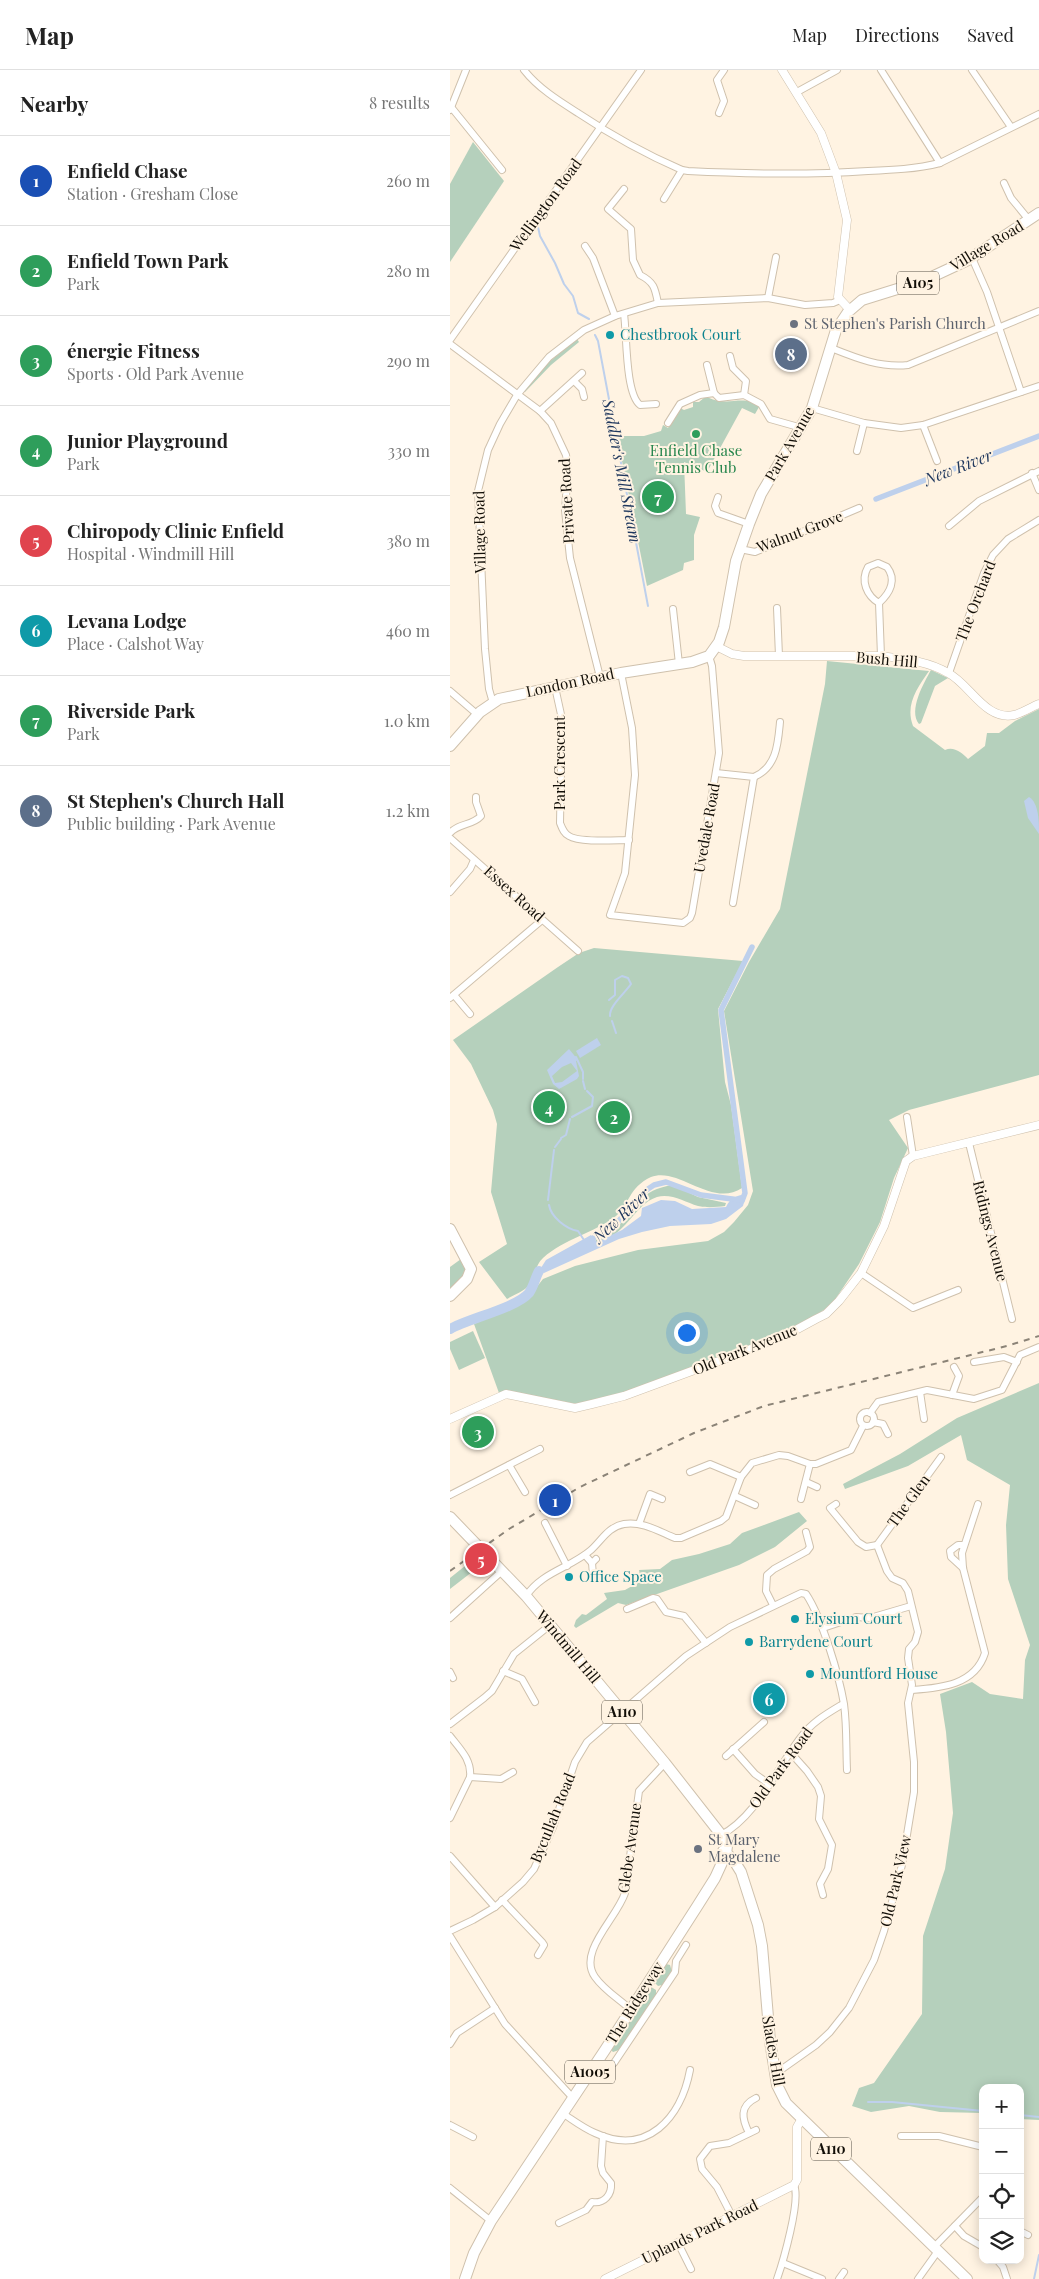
<!DOCTYPE html>
<meta charset="utf-8">
<style>
:root{--surface:#fff;--page:#f2f2f2;--text:#222;--muted:#767676;--line:#e0e0e0;--accent:#d93025}
body{margin:0;font-family:"Playfair Display",serif;background:var(--page);color:var(--text)}
.controls{position:absolute;right:15px;bottom:15px;display:grid;overflow:hidden;border-radius:10px;box-shadow:0 2px 12px #0003}
.controls button{width:45px;height:45px;display:grid;place-items:center;padding:0;border:0;border-bottom:1px solid var(--line);background:var(--surface);color:var(--text);font:25px sans-serif}
.you{position:absolute;left:236px;top:1262px;width:18px;height:18px;margin:-12px;border:4px solid #fff;border-radius:50%;background:#1a73e8;box-shadow:0 0 0 8px #1a73e833}
.badge{display:grid;place-items:center;width:32px;height:32px;border-radius:50%;background:var(--accent);color:#fff;font-size:16px;font-weight:700}
.pin{position:absolute;translate:-50% -50%;border:2px solid #fff;box-shadow:0 1px 5px #0006}
.list{margin:0;padding:0;list-style:none}
h2{display:flex;justify-content:space-between;align-items:center;height:65px;margin:0;padding:0 20px;font-size:21px}
h2 small{font-size:16px;font-weight:400;color:var(--muted)}
.list li{display:grid;grid-template-columns:32px 1fr auto;gap:15px;align-items:center;box-sizing:border-box;height:90px;padding:0 20px;border-top:1px solid var(--line)}
.list b{display:block;font-size:19px;white-space:nowrap}
.list p{margin:0;font-size:16px;white-space:nowrap;color:var(--muted)}
.list em{font-size:16px;font-style:normal;color:var(--muted)}
.icon{flex:none;width:28px;height:28px;fill:none;stroke:currentColor;stroke-width:2;stroke-linecap:round;stroke-linejoin:round}
.map{position:relative;flex:none;width:589px;height:2209px;overflow:hidden}
header{display:flex;align-items:center;gap:30px;box-sizing:border-box;height:70px;padding:0 25px;background:var(--surface);border-bottom:1px solid var(--line)}
header strong{font-size:24px}
nav{display:flex;gap:28px;margin-inline-start:auto;font-size:18px}
main{display:flex}
aside{flex:1;background:var(--surface)}
.map>svg:first-child{display:block}
.green{fill:#b5d0bc}
.water{fill:#bed0ec;fill-rule:evenodd}
.lines{fill:none;stroke-linecap:round;stroke-linejoin:round}
.stream{stroke:#bed0ec;stroke-width:2}
.canal{stroke:#bed0ec;stroke-width:5.5}
.river{stroke:#bed0ec;stroke-width:10}
.minor-casing{stroke:#cfc1ad;stroke-width:8}
.tertiary-casing{stroke:#cfc1ad;stroke-width:9}
.primary-casing{stroke:#cfc1ad;stroke-width:12}
.minor{stroke:#fff;stroke-width:6}
.tertiary{stroke:#fff;stroke-width:8}
.primary{stroke:#fff;stroke-width:10}
.rail{stroke:#8b8377;stroke-width:2;stroke-dasharray:6 6;stroke-linecap:butt}
.worship-dot{fill:#6b7280;stroke:#fff3e2;stroke-width:2}
.culture-dot{fill:#0f9aa8;stroke:#fff3e2;stroke-width:2}
.leisure-dot{fill:#2e9e5b;stroke:#fff3e2;stroke-width:2}
.labels{text-anchor:middle;stroke-width:4;stroke-linejoin:round;paint-order:stroke}
.shield{fill:#fff3e2;stroke:#595349;stroke-width:1}
.shield-label{font-size:14px;font-weight:bold;fill:#120e07}
.street-label{font-size:15px;fill:#120e07;stroke:#fff3e2}
.worship-label{font-size:15px;fill:#5b616d;stroke:#fff3e2;text-anchor:start}
.culture-label{font-size:15px;fill:#0d838f;stroke:#fff3e2;text-anchor:start}
.leisure-label{font-size:15px;fill:#27864d;stroke:#fff3e2}
.water-label{font-size:16px;font-style:italic;fill:#20385e;stroke:#fff3e2}
</style>
<header>
<strong>Map</strong>
<nav><a>Map</a><a>Directions</a><a>Saved</a></nav>
</header>
<main>
<aside>
<h2>Nearby<small>8 results</small></h2>
<ul class="list">
<li><span class="badge" style="background:#1a4fb4">1</span><div><b>Enfield Chase</b><p>Station · Gresham Close</p></div><em>260 m</em></li>
<li><span class="badge" style="background:#2e9e5b">2</span><div><b>Enfield Town Park</b><p>Park</p></div><em>280 m</em></li>
<li><span class="badge" style="background:#2e9e5b">3</span><div><b>énergie Fitness</b><p>Sports · Old Park Avenue</p></div><em>290 m</em></li>
<li><span class="badge" style="background:#2e9e5b">4</span><div><b>Junior Playground</b><p>Park</p></div><em>330 m</em></li>
<li><span class="badge" style="background:#e0444e">5</span><div><b>Chiropody Clinic Enfield</b><p>Hospital · Windmill Hill</p></div><em>380 m</em></li>
<li><span class="badge" style="background:#0f9aa8">6</span><div><b>Levana Lodge</b><p>Place · Calshot Way</p></div><em>460 m</em></li>
<li><span class="badge" style="background:#2e9e5b">7</span><div><b>Riverside Park</b><p>Park</p></div><em>1.0 km</em></li>
<li><span class="badge" style="background:#5c6f8a">8</span><div><b>St Stephen's Church Hall</b><p>Public building · Park Avenue</p></div><em>1.2 km</em></li>
</ul>
</aside>
<div class="map">
<svg width="589" height="2209" viewBox="0 0 589 2209">
<rect width="100%" height="100%" fill="#fff3e2"/>
<g class="green">
<path d="M23,72L54,111L0,192V114Z"/>
<path d="M127,269L129,272L101,295L75,322L72,320L99,292Z"/>
<path d="M255,327C261,328 265,331 271,331C283,333 299,326 309,337L305,344L292,338L257,402L234,392L236,444L250,447L244,465V490L234,493L233,500L197,516L167,366H194L211,361L213,355L218,358L230,338L234,340L243,337V332H249Z"/>
<path d="M377,591L479,601C467,618 455,635 463,656L495,680C504,676 512,683 518,689L535,676L537,663H549L565,651L589,639V1005L459,1040L439,1050L458,1078L444,1108L430,1152L409,1194L382,1234L361,1249L295,1279L166,1325L126,1334L60,1321L49,1323L24,1254L69,1235L78,1228L93,1209L125,1196L188,1180L258,1171L274,1162L284,1152L298,1135L303,1121L274,941L299,892L330,839L375,614Z"/>
<path d="M481,600L498,608L485,616L471,653L469,654C458,640 474,613 481,600Z"/>
<path d="M144,878L293,891L268,939L275,1012L281,1035L292,1118C262,1138 228,1096 201,1107C178,1118 180,1134 166,1146C144,1163 114,1169 93,1188C85,1195 85,1207 79,1215C75,1221 63,1225 57,1229L29,1192L57,1174L41,1122L47,1054L43,1040L21,994L3,970L108,897L129,883Z"/>
<path d="M217,1116H225L248,1127L276,1133L275,1136C267,1137 257,1138 248,1136C235,1132 221,1123 207,1127C184,1134 175,1169 145,1172C148,1164 162,1160 170,1154C190,1138 186,1123 217,1116Z"/>
<path d="M11,1189L16,1197V1204L0,1220V1197Z"/>
<path d="M23,1261L35,1288L9,1300L0,1279V1272Z"/>
<path d="M589,1313V2050L570,2049V2018H533V2043L490,2042L459,2036L421,2042L402,2036L409,2018L424,2013L472,1944L473,1866L495,1799L503,1743L496,1662L490,1624L522,1612L540,1624L573,1629L575,1590L580,1575L558,1509L556,1455L560,1415L517,1390L511,1365L458,1396L395,1419L393,1414L450,1384L507,1348Z"/>
<path d="M349,1442L357,1451L325,1477L289,1495L176,1535L168,1533L131,1555L126,1558L124,1556L126,1550L132,1544L136,1545L157,1529L154,1523L175,1520L191,1511L189,1500L210,1499L222,1490L249,1484L280,1474L292,1463Z"/>
<path d="M31,1495L0,1519V1508L15,1496Z"/>
<path d="M216,1894L220,1895L222,1902L212,1915L208,1916L204,1912Z"/>
<path d="M201,1917L206,1920V1925L169,1980L163,1982L160,1979Z"/>
</g>
<g class="water">
<path d="M579,727C589,733 589,752 589,764L578,748L574,731Z"/>
<path d="M147,968L151,975L130,988L126,981Z"/>
<path d="M119,979L128,990L126,991L129,1006L127,1009L109,1019L103,1014L97,1000ZM121,993L127,1001L112,1012L105,1013L102,1006L112,997Z"/>
<path d="M296,1124L293,1136L276,1149L261,1154L220,1156L192,1162L169,1169L94,1203L89,1201L96,1190L141,1165L147,1172L172,1160L191,1146L192,1138L211,1130L225,1131L242,1139L276,1137C280,1128 286,1126 296,1124Z"/>
</g>
<g class="lines">
<g class="stream">
<path d="M88,157L90,166L105,193L114,214L123,226L128,243L139,249"/>
<path d="M145,265L148,271L198,536"/>
<path d="M159,930L165,925V910L172,906L178,908L181,914C175,923 159,936 160,946"/>
<path d="M162,951L166,963"/>
<path d="M126,987L133,1002V1009"/>
<path d="M133,1011L135,1019"/>
<path d="M122,1047L142,1036L143,1027L137,1021"/>
<path d="M111,1068L116,1065L120,1049"/>
<path d="M105,1077L111,1069"/>
<path d="M98,1130L104,1080"/>
<path d="M99,1135C101,1147 116,1159 128,1161L134,1170"/>
<path d="M418,2032H442L533,2041"/>
<path d="M570,2045L589,2047"/>
<path d="M584,2209L589,2185"/>
</g>
<g class="canal">
<path d="M426,429L589,366"/>
<path d="M292,1131L295,1123L271,940L302,877"/>
<path d="M139,1175L145,1166L165,1155L195,1121L204,1115L216,1112L251,1125L290,1130"/>
</g>
<path class="river" d="M0,1259C20,1248 66,1238 79,1223C84,1216 85,1208 89,1201"/>
<g class="minor-casing">
<g id="minor">
<path d="M74,0C88,18 109,31 128,43C161,65 195,84 232,100L238,101C298,104 358,105 418,101C442,100 466,99 490,93L589,44"/>
<path d="M431,0L490,93"/>
<path d="M522,0L561,57"/>
<path d="M347,22L387,0"/>
<path d="M1,37L52,100"/>
<path d="M0,40L16,0"/>
<path d="M269,43L274,31L267,10L274,0"/>
<path d="M554,113L561,128L579,150"/>
<path d="M174,119L158,139L181,159L183,190L190,205C204,212 205,218 208,233"/>
<path d="M214,129L232,100"/>
<path d="M135,176L143,188L165,246"/>
<path d="M522,188L537,222L571,322"/>
<path d="M318,228L326,187"/>
<path d="M174,244C177,264 175,323 190,335L206,334"/>
<path d="M0,270L191,0"/>
<path d="M0,274L90,341L101,353L116,385L118,400L115,440L120,488L150,607"/>
<path d="M381,278C406,288 430,298 458,295L589,241"/>
<path d="M280,286L283,298L296,311L294,325"/>
<path d="M257,295L264,323"/>
<path d="M124,311L132,319L134,327"/>
<path d="M362,338L414,353L451,358L473,355L589,316"/>
<path d="M90,341L132,303"/>
<path d="M218,353L230,334L250,325L264,323L269,328L294,325L311,334L320,349L352,358"/>
<path d="M473,355L487,391"/>
<path d="M407,381L414,353"/>
<path d="M582,403L589,420"/>
<path d="M268,427L265,436L268,443L299,454"/>
<path d="M499,456L529,431L589,401"/>
<path d="M290,479L305,482L409,438"/>
<path d="M429,533C440,523 447,510 437,497L428,493L418,497C410,511 417,526 429,533L431,586"/>
<path d="M327,538L329,586"/>
<path d="M223,539L229,594"/>
<path d="M171,603L182,658L185,705L175,803L160,845L233,853L240,848L242,843L269,683L262,596L259,586"/>
<path d="M499,603L534,503L543,485L558,469L589,450"/>
<path d="M105,617L112,649L110,753C112,758 114,764 119,766C130,773 166,770 179,770"/>
<path d="M0,621L28,645"/>
<path d="M43,633L39,619L35,579L28,421L38,380L50,354L67,325L88,300L99,287L134,260L165,246L208,233L318,228L355,235L383,233L390,230"/>
<path d="M266,703L304,707L283,833"/>
<path d="M304,707C327,697 328,673 330,652"/>
<path d="M0,763C8,753 22,756 31,746L26,732V727"/>
<path d="M0,768L128,881"/>
<path d="M0,822L20,799L24,790"/>
<path d="M4,925L20,944"/>
<path d="M0,928L92,850"/>
<path d="M457,1047L463,1086"/>
<path d="M519,1073L562,1249"/>
<path d="M411,1203L463,1238L508,1220"/>
<path d="M524,1292L554,1287L567,1292"/>
<path d="M470,1322L474,1349"/>
<path d="M502,1325L509,1306L504,1297"/>
<circle cx="417" cy="1349" r="7"/>
<path d="M420,1343L428,1332L477,1320L524,1329L552,1320L570,1285L589,1277"/>
<path d="M423,1352L433,1354L438,1364"/>
<path d="M59,1395L75,1422"/>
<path d="M240,1402L260,1394L291,1407"/>
<path d="M356,1412L367,1417"/>
<path d="M0,1425L90,1379"/>
<path d="M285,1426L305,1435"/>
<path d="M351,1429L360,1394"/>
<path d="M386,1434L380,1438L408,1472L416,1477L427,1475"/>
<path d="M95,1453L117,1496"/>
<path d="M189,1454L200,1424L212,1429"/>
<path d="M427,1475L491,1387"/>
<path d="M135,1485L142,1493L146,1489"/>
<path d="M142,1493L143,1505"/>
<path d="M513,1498L501,1487L500,1481L508,1475H513"/>
<path d="M76,1526C92,1502 120,1498 141,1480C152,1470 158,1457 174,1454C192,1451 208,1461 225,1468H231L271,1451L276,1447L291,1407L302,1393L329,1385L338,1386L360,1394H366L401,1380L413,1356"/>
<path d="M323,1535L316,1521L317,1505L324,1499L357,1481L360,1477L356,1462"/>
<path d="M177,1539L203,1528L207,1529L216,1542L234,1546L256,1573"/>
<path d="M0,1548L52,1501"/>
<path d="M373,1558L406,1547L420,1548L461,1536"/>
<path d="M53,1601L72,1609L85,1632"/>
<path d="M0,1602L3,1608"/>
<path d="M462,1620C491,1618 525,1615 535,1583L513,1498L512,1483L528,1434"/>
<path d="M0,1654L34,1628L42,1621L64,1584L99,1556"/>
<path d="M0,1666C10,1679 22,1690 20,1707L0,1748"/>
<path d="M283,1679L305,1704L319,1714"/>
<path d="M340,1682L357,1701L368,1717L371,1726L369,1749L382,1775L378,1799L370,1814L373,1825"/>
<path d="M276,1686L314,1652"/>
<path d="M20,1707L51,1709L63,1702"/>
<path d="M271,1765C306,1747 327,1698 351,1667C362,1652 378,1643 393,1634"/>
<path d="M0,1786L45,1837"/>
<path d="M52,1830L92,1872L94,1875L88,1885"/>
<path d="M0,1861L23,1850L45,1837L73,1812L84,1799L103,1757L125,1692L137,1672L236,1586L280,1557L351,1523L356,1524C372,1548 389,1605 394,1634C397,1656 396,1678 397,1700"/>
<path d="M0,1866L55,1954L122,2027"/>
<path d="M180,1939C169,1929 154,1920 145,1907C127,1882 167,1848 175,1823L189,1721L215,1693"/>
<path d="M0,1974L7,1963L45,1938"/>
<path d="M164,1993L225,1902L226,1891L236,1875"/>
<path d="M325,2004L366,1975L380,1962L399,1938L424,1890L434,1861L452,1795L464,1722V1692L458,1633L462,1615L458,1588L459,1579L465,1572L468,1562L458,1521L453,1513L442,1508L437,1501L427,1475"/>
<path d="M112,2043C123,2050 133,2058 145,2063C197,2087 231,2048 240,2000"/>
<path d="M0,2055L23,2067"/>
<path d="M299,2063C292,2049 289,2036 306,2028"/>
<path d="M451,2066H489L533,2077"/>
<path d="M0,2118L41,2151"/>
<path d="M282,2146L267,2117L252,2099L250,2089L260,2076L279,2073L306,2060"/>
<path d="M109,2153L136,2140L142,2132C154,2134 162,2125 161,2113L153,2103L151,2096L153,2066"/>
<path d="M505,2156L514,2166L533,2177"/>
<path d="M570,2161L578,2165"/>
<path d="M228,2173L241,2199"/>
<path d="M484,2177L533,2127"/>
<path d="M547,2190L553,2197L557,2209"/>
<path d="M333,2193L372,2209"/>
<path d="M327,2209C333,2192 351,2130 344,2115"/>
<path d="M389,2209L394,2202"/>
<path d="M468,2209L488,2181"/>
</g>
</g>
<g class="tertiary-casing">
<g id="tertiary">
<path d="M332,0L371,63L386,103L397,150L388,227L400,240"/>
<path d="M266,576L282,584L294,586H431C454,589 478,591 498,603C520,614 535,651 564,645C573,643 581,637 589,634"/>
<path d="M0,1349L56,1324L125,1338L142,1334L174,1326L296,1281L342,1262L366,1249L376,1244L389,1231L411,1203L434,1156L456,1091L463,1086L589,1055"/>
<path d="M155,2209L344,2115L347,2110V2057L351,2050"/>
</g>
</g>
<g class="primary-casing">
<g id="primary">
<path d="M0,676L30,642L49,629L171,603L242,592L259,586L269,572L274,557L286,491L299,454L311,424L362,338L386,260L398,242L412,230L473,211L518,190L589,143"/>
<path d="M0,1159L21,1199L17,1209L0,1226"/>
<path d="M0,1447L76,1526L215,1693L269,1762L277,1776L276,1784L265,1808L248,1835L155,1980L41,2151L24,2183L15,2209"/>
<path d="M273,1781L283,1789L291,1802L308,1855L312,1876L320,1971L327,2015L336,2033L517,2209"/>
</g>
</g>
<use href="#minor" class="minor"/>
<use href="#tertiary" class="tertiary"/>
<use href="#primary" class="primary"/>
<path class="rail" d="M0,1501L59,1459L130,1417L244,1363L314,1336L557,1276L589,1266"/>
</g>
<g class="worship-dot">
<circle cx="344" cy="254" r="5"/>
<circle cx="248" cy="1779" r="5"/>
</g>
<g class="culture-dot">
<circle cx="160" cy="265" r="5"/>
<circle cx="119" cy="1507" r="5"/>
<circle cx="345" cy="1549" r="5"/>
<circle cx="299" cy="1572" r="5"/>
<circle cx="360" cy="1604" r="5"/>
</g>
<circle class="leisure-dot" cx="246" cy="364" r="5"/>
<g class="labels">
<g class="shield">
<rect x="447" y="201.5" width="42" height="23" rx="4"/>
<rect x="152" y="1630.5" width="40" height="23" rx="4"/>
<rect x="115" y="1990.5" width="50" height="23" rx="4"/>
<rect x="361" y="2067.5" width="40" height="23" rx="4"/>
</g>
<g class="shield-label">
<text x="468" y="218">A105</text>
<text x="172" y="1647">A110</text>
<text x="140" y="2007">A1005</text>
<text x="381" y="2084">A110</text>
</g>
<g class="street-label">
<text transform="translate(96 135) rotate(-54)" y="5">Wellington Road</text>
<text transform="translate(537 176) rotate(-31)" y="5">Village Road</text>
<text transform="translate(340 374) rotate(-60)" y="5">Park Avenue</text>
<text transform="translate(117 431) rotate(-93)" y="5">Private Road</text>
<text transform="translate(30 462) rotate(-91)" y="5">Village Road</text>
<text transform="translate(350 462) rotate(-21)" y="5">Walnut Grove</text>
<text transform="translate(526 531) rotate(-69)" y="5">The Orchard</text>
<text transform="translate(437 590) rotate(5)" y="5">Bush Hill</text>
<text transform="translate(120 613) rotate(-12)" y="5">London Road</text>
<text transform="translate(110 693) rotate(-90)" y="5">Park Crescent</text>
<text transform="translate(257 758) rotate(-80)" y="5">Uvedale Road</text>
<text transform="translate(64 824) rotate(42)" y="5">Essex Road</text>
<text transform="translate(540 1161) rotate(76)" y="5">Ridings Avenue</text>
<text transform="translate(295 1280) rotate(-22)" y="5">Old Park Avenue</text>
<text transform="translate(459 1431) rotate(-54)" y="5">The Glen</text>
<text transform="translate(118 1577) rotate(50)" y="5">Windmill Hill</text>
<text transform="translate(331 1698) rotate(-54)" y="5">Old Park Road</text>
<text transform="translate(103 1748) rotate(-68)" y="5">Bycullah Road</text>
<text transform="translate(180 1778) rotate(-82)" y="5">Glebe Avenue</text>
<text transform="translate(446 1811) rotate(-77)" y="5">Old Park View</text>
<text transform="translate(185 1933) rotate(-58)" y="5">The Ridgeway</text>
<text transform="translate(323 1981) rotate(80)" y="5">Slades Hill</text>
<text transform="translate(250 2162) rotate(-26)" y="5">Uplands Park Road</text>
</g>
<g class="worship-label">
<text x="354" y="259">St Stephen's Parish Church</text>
<text x="258" y="1775">St Mary<tspan x="258" dy="17">Magdalene</tspan></text>
</g>
<g class="culture-label">
<text x="170" y="270">Chestbrook Court</text>
<text x="129" y="1512">Office Space</text>
<text x="355" y="1554">Elysium Court</text>
<text x="309" y="1577">Barrydene Court</text>
<text x="370" y="1609">Mountford House</text>
</g>
<g class="leisure-label">
<text x="246" y="386">Enfield Chase<tspan x="246" dy="17">Tennis Club</tspan></text>
</g>
<g class="water-label">
<text transform="translate(508 397) rotate(-21)" y="6">New River</text>
<text transform="translate(172 401) rotate(79)" y="6">Saddler's Mill Stream</text>
<text transform="translate(171 1145) rotate(-43)" y="6">New River</text>
</g>
</g>
</svg>
<div class="controls">
<button>+</button>
<button>−</button>
<button><svg class="icon" aria-label="locate" viewBox="0 0 24 24"><circle cx="12" cy="12" r="6"/><path d="M12 2v4M12 18v4M2 12h4M18 12h4"/></svg></button>
<button><svg class="icon" aria-label="layers" viewBox="0 0 24 24"><path d="M12 4l9 5-9 5-9-5zM3 14l9 5 9-5"/></svg></button>
</div>
<div class="you"></div>
<div class="pin badge" style="left:105px;top:1430px;background:#1a4fb4">1</div>
<div class="pin badge" style="left:164px;top:1047px;background:#2e9e5b">2</div>
<div class="pin badge" style="left:28px;top:1362px;background:#2e9e5b">3</div>
<div class="pin badge" style="left:99px;top:1037px;background:#2e9e5b">4</div>
<div class="pin badge" style="left:31px;top:1489px;background:#e0444e">5</div>
<div class="pin badge" style="left:319px;top:1629px;background:#0f9aa8">6</div>
<div class="pin badge" style="left:208px;top:427px;background:#2e9e5b">7</div>
<div class="pin badge" style="left:341px;top:284px;background:#5c6f8a">8</div>
</div>
</main>
